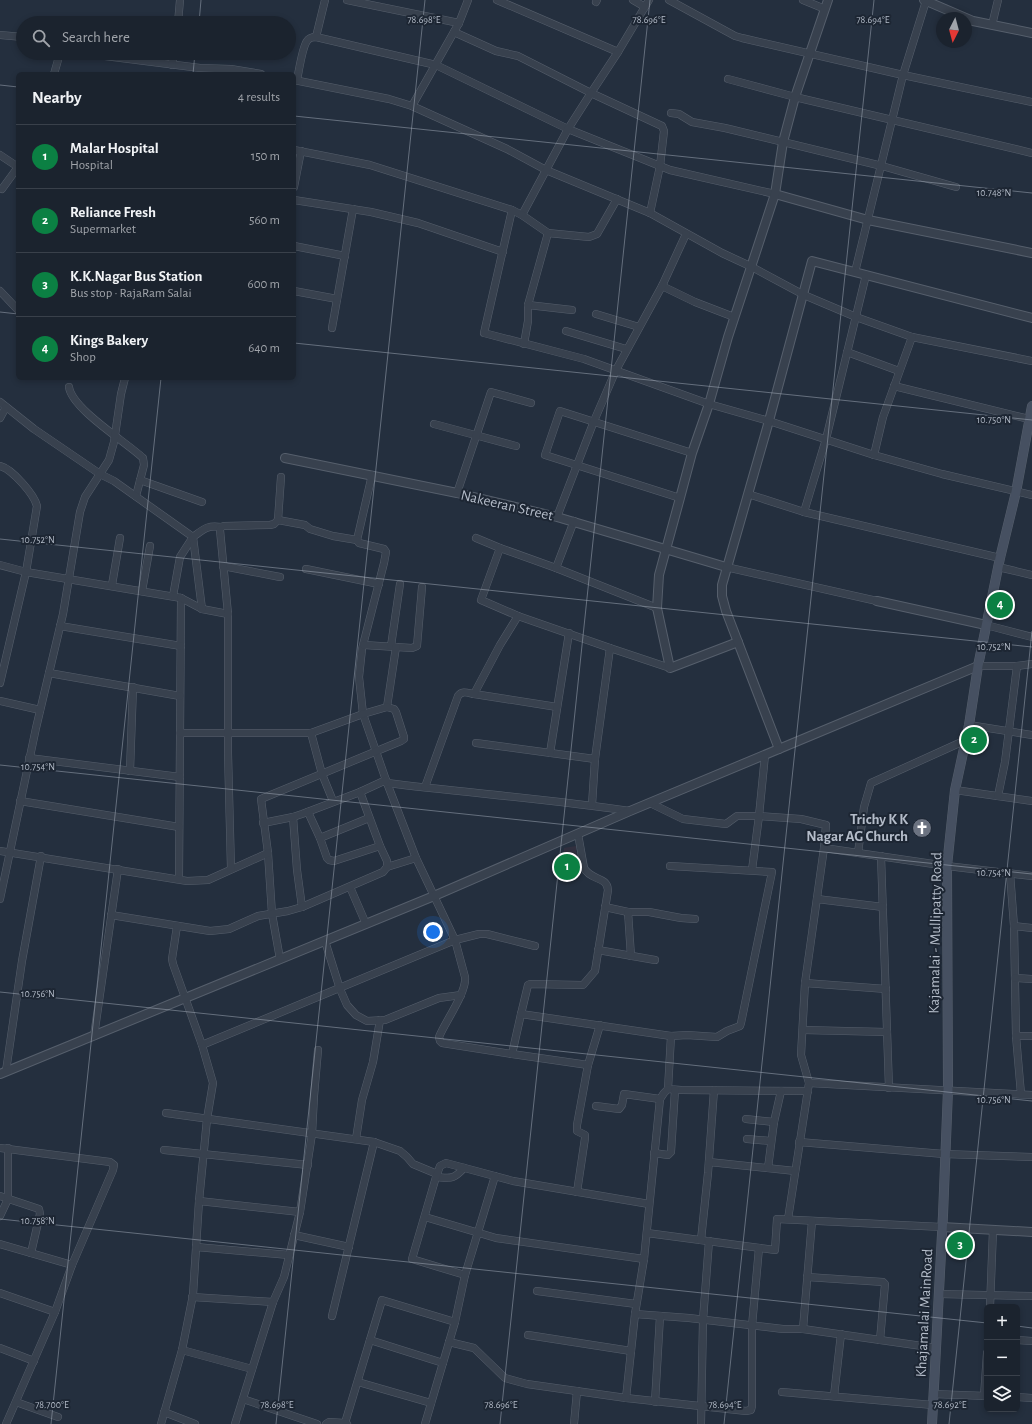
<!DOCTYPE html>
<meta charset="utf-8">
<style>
:root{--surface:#1b232e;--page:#242b36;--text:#f1f3f6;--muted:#a0a4aa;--line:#39404a;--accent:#0b8043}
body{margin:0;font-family:"Alegreya Sans",sans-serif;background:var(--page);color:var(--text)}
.controls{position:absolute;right:12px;bottom:12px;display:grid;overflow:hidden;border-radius:6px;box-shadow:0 2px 6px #0003}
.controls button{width:36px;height:36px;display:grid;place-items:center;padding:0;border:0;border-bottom:1px solid var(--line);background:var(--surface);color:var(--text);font:20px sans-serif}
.compass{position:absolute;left:936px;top:12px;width:36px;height:36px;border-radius:50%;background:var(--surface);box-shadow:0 2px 6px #0003;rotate:186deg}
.you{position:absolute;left:433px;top:932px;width:14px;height:14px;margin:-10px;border:3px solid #fff;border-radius:50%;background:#1a73e8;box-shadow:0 0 0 6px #1a73e833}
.badge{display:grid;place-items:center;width:26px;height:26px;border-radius:50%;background:var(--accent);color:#fff;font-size:13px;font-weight:700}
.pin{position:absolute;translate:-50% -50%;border:2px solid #fff;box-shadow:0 1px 4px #0006}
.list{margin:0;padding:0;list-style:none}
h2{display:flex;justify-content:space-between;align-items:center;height:52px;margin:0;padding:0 16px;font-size:17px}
h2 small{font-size:13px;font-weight:400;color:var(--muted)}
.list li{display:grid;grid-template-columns:26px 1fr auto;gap:12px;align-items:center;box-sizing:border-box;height:64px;padding:0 16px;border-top:1px solid var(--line)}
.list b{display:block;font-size:15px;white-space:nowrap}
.list p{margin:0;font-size:13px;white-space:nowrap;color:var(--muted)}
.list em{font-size:13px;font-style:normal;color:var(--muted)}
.icon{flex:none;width:22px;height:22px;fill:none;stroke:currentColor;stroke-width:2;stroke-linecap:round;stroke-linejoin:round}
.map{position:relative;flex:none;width:1032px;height:1424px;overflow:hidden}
.search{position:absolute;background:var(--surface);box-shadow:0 2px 6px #0003;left:16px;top:16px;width:280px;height:44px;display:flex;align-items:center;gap:10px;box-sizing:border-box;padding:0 14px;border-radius:22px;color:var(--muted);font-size:15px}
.panel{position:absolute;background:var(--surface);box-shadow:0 2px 6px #0003;left:16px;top:72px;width:280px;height:308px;border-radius:6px}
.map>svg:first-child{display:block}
.medical{fill:#32303f}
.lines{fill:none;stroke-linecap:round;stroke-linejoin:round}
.minor-casing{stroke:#565f6c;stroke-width:8}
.tertiary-casing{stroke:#565f6c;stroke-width:10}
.secondary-casing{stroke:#565f6c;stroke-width:10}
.minor{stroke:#38414e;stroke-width:7}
.tertiary{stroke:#38414e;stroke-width:8}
.secondary{stroke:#465061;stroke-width:9}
.ticks{fill:none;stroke:#b4bcc9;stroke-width:1;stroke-opacity:0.45}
.labels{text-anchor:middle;stroke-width:4;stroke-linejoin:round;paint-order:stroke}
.street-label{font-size:15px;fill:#b4bcc9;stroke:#1d2633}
.poi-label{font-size:15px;font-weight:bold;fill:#b4bcc9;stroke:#1d2633;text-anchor:end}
.ticks-label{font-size:10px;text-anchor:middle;fill:#b4bcc9;stroke:#1d2633;stroke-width:4;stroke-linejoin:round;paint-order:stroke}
</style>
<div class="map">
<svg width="1032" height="1424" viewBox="0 0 1032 1424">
<rect width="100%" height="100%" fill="#242f3e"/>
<path class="medical" d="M576,846L578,873L557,875L556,860L564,856V848Z"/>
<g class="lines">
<g class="minor-casing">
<g id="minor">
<path d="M347,0L459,23"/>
<path d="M497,0L618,52L649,0"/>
<path d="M633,0L645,7"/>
<path d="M669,0L735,36L742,38L903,75L1032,102"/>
<path d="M803,0L825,9"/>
<path d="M596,2L597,0"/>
<path d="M178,23L180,0"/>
<path d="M992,25L998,0"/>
<path d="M454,32L496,51L518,56L591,93L618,52"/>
<path d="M0,35L23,37"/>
<path d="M316,37L325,0"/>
<path d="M81,53L200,68L231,69L261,74"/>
<path d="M172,65L174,53"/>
<path d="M54,74L60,53"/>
<path d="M728,79L795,97L1032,153"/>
<path d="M294,80L389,99L412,106L507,149L546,170L650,213L722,253L750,266L804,295L856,317L912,337L1032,361"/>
<path d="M297,80C299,71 302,48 307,41C309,38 312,37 316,37L436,65L568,129L670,170L775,194"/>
<path d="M412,106L459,23L468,0"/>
<path d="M671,113L679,114L692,122L725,128L882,166L956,187"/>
<path d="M294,150L370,165L512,210"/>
<path d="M0,155L18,167"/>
<path d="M294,187L301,151"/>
<path d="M2,189L18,167"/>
<path d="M294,200L371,212L418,223L503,252"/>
<path d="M650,213L660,166L664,131L662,126L591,93L568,129L522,215L512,210L484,333L584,359L709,404L769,421L874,455L942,474L1032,495"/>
<path d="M522,215L548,233L589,237L597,234L617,199"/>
<path d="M294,246L345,256"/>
<path d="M855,272L903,75L926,1"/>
<path d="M662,286L695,302L734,317"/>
<path d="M0,291L18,310"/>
<path d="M294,291L337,299"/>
<path d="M528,305L572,310"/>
<path d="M596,314L639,327"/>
<path d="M332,328L353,209"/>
<path d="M566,331L626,349"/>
<path d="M524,344L528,321V305L548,233"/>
<path d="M847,352L899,371"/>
<path d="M894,386L1029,419"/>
<path d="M69,387C72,409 126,442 143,458L144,465L136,496"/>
<path d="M0,402L34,429L100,474L114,481L193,537L180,557L173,596"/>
<path d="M0,418L6,407"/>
<path d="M434,424L516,446"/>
<path d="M874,455L883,417L912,337"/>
<path d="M0,466C12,469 34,494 37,506L26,572L0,683"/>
<path d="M372,475L357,540L359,543L384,549L386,552L384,563L362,649L359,677L363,714L387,783L416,858L455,940L465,977C467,992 445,1022 439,1037L440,1041L442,1043L512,1054L521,1014L528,985L530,984L583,985L595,971L608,890C607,876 591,881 584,868L578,834"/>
<path d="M140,480L202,502"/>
<path d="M457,493L491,392L531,403"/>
<path d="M748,494L804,512L1000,558"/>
<path d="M680,498L545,455L560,411L692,453"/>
<path d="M804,512L826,439L866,275"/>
<path d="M557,517L594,421L616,370L662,286L686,234"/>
<path d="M278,520L305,525L310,529L333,536L357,540"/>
<path d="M476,538L500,548L556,568L657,608"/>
<path d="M500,548L481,600L518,616"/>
<path d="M0,565L26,572L181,598L179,879"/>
<path d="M223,566L280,577"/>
<path d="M726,567L877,601"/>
<path d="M998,567L1032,575"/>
<path d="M556,568L574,521"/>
<path d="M306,569L379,584"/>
<path d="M112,585L120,538"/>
<path d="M142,591L150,546"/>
<path d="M181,598L202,609L228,614"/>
<path d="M202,609L193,537C204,529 207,525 221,527"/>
<path d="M986,625L1032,637"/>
<path d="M60,626L181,646"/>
<path d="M364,645L412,648L417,646L422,587"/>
<path d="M391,646L400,584"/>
<path d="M610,648L670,668"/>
<path d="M978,666H1017L1032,664"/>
<path d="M49,673L180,696"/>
<path d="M474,694L557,707"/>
<path d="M0,701L40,710"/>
<path d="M387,707L396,647"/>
<path d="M969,725L1032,735"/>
<path d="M180,733H311L363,714L387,707L394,709L396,712L404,737V739L401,741L261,799L268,853L272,914L280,959"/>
<path d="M311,733L322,774L333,801"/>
<path d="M476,743L595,759"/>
<path d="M550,753L569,633"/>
<path d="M765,755L759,816L801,819L826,825L824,848L947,866L1032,876"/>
<path d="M29,758L180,777"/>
<path d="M130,771L133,687"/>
<path d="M387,783C468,793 549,799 630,811"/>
<path d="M425,787L458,696C462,690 468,693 474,694L500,645L518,616L610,648L595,759L592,805"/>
<path d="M955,790L1032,801"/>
<path d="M998,796L1005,762L1017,666"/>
<path d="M20,801L179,827"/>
<path d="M650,803L683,819L726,824L737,816H759L752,870"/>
<path d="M308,812L320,838L327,858L329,860L334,861L380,846"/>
<path d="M293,817L297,870L302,907"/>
<path d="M263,823L293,817L302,814L360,792L386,780"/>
<path d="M320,838L369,818"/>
<path d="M0,851L187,881L208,880L268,853"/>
<path d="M858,853L864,807L871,783L966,740"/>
<path d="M881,856L889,1088"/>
<path d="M670,866L772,872L741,1023L740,1026L727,1031L717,1037L687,1035L671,1036"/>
<path d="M387,867L416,858"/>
<path d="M231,869L228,753V614L220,530L221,527L224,526L270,525L274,524L278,520L281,477"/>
<path d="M1010,873L1014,926L1016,1036L1021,1094"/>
<path d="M350,887L366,924"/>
<path d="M0,899L36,728L63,614L80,512L85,497L109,460L114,442L121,394L125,378"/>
<path d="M817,899L883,907"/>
<path d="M605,907L628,912H649L681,918L695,919"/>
<path d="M628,912L631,956"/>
<path d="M111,915L210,931L229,929L258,916L288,911L302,907L383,872L387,867V861L380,846L360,792"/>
<path d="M1014,926L1032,928"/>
<path d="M325,941L340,989L347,1005L356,1015L367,1021L385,1020L439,998L461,995"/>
<path d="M598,950L655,960"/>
<path d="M1015,978L1032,979"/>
<path d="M805,983L886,989"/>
<path d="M521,1014L671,1036L668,1089L681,1090L808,1091"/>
<path d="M803,1030L887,1032"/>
<path d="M94,1036L118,869"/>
<path d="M1016,1036H1032"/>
<path d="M202,1045L455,940L479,934H487L535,946"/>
<path d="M512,1054L588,1065"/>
<path d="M6,1071L22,961L41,856"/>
<path d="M809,1083L801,1055L805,983L824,848"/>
<path d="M596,1106L619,1109L622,1105L624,1094L660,1099"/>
<path d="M166,1113L374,1142L400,1151L407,1157L413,1164L437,1174"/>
<path d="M746,1119L774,1122"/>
<path d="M356,1139L362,1100L373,1062L380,1020"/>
<path d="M747,1139L771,1141"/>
<path d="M799,1142L944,1154L1032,1157"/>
<path d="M0,1148L110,1162L114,1165L113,1170L72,1265L55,1312L6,1424"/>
<path d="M164,1150L308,1165"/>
<path d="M654,1153L668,1155L671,1152L675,1090"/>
<path d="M709,1162L795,1171"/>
<path d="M768,1168L774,1122L781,1091"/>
<path d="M436,1177C451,1178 453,1180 464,1168"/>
<path d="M577,1192L585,1138V1135L577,1131V1125L588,1065L600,1025"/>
<path d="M0,1196L39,1209L40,1214L31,1253"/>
<path d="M199,1201L300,1212"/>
<path d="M0,1216L8,1199V1148"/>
<path d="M425,1217L496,1238L644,1259"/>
<path d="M788,1219L809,1083L1032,1095"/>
<path d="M647,1233L775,1250L777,1219L942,1227"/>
<path d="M294,1235L349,1247"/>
<path d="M701,1240L708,1173L714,1090"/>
<path d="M0,1244L72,1265"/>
<path d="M196,1247L289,1255"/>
<path d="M465,1275L412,1259L436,1177L440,1166L446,1163L513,1181L649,1204"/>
<path d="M807,1277L883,1282L885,1284L880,1340"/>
<path d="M537,1291L636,1304"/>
<path d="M0,1293L55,1312"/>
<path d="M939,1294L1032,1296"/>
<path d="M192,1297L273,1302"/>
<path d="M990,1307L993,1230"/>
<path d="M635,1314L689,1318L783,1329H803L936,1348"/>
<path d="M332,1316L374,1142"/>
<path d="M803,1329L812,1221"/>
<path d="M528,1335L631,1351"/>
<path d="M370,1340L443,1363"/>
<path d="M1017,1340L1032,1341"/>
<path d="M449,1342L474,1348L505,1378L527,1384L626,1398L746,1411L751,1410L752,1406V1326L759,1248"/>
<path d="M0,1348L34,1361"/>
<path d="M182,1350L252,1369"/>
<path d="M358,1382L431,1403"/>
<path d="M782,1392L933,1405"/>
<path d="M933,1394L987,1396"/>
<path d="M834,1396L841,1334"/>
<path d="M984,1396L987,1353"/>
<path d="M1017,1397L1032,1398"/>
<path d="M626,1398L635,1314L644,1259L660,1099L664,1093L668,1089"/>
<path d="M243,1399L317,1424"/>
<path d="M16,1402L58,1417"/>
<path d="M655,1402L660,1316"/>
<path d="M164,1412L195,1424"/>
<path d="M345,1423L382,1300L455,1322"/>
<path d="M161,1424L182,1350L193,1295L199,1201L207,1119L213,1083L202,1045L173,964L172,959L177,926"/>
<path d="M235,1424L273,1302L284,1277L300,1212L312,1134L314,1096L318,1050"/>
<path d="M326,1424L329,1422L345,1423L347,1424"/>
<path d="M425,1424L455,1322L465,1275L495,1176"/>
<path d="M574,1424L577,1391"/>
<path d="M701,1424L703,1320L709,1241"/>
</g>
</g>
<g class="tertiary-casing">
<g id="tertiary">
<path d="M924,0L973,21L1032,33"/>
<path d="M775,194L868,220L1032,253"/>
<path d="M285,458L457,493L557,517L726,567"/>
<path d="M877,601L986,625"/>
<path d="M738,642L670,668L657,608L659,575L680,498L692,453L709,404L728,337L775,194L783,142L795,97L828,0"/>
<path d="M779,749L726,611L722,596V585L767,428L812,261L1032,318"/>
<path d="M0,1074L434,896L630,811L978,666"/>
<path d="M942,1227L1032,1232"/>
</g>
</g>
<g class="secondary-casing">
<path id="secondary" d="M932,1424L943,1215L948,1090L947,866L955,790L969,725L978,666L1000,558L1016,492L1032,406"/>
</g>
<use href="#minor" class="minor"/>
<use href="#tertiary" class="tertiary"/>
<use href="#secondary" class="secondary"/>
</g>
<path class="ticks" d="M199,23L201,0M193,74L195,53M0,85L18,87M294,116L1032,193M0,312L18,314M294,343L1032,420M0,539L1032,647M0,765L1032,874M0,992L1032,1101M0,1219L987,1323M1017,1326L1032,1328M51,1424L161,378M276,1424L425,0M500,1424L650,0M724,1424L874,0M949,1424L1032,631"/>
<defs>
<g id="church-disc" transform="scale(1)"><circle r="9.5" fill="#6b7280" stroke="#1d2633"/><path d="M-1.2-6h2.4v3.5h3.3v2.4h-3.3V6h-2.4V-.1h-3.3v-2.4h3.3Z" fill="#fff"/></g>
</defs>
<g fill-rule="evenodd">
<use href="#church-disc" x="922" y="828"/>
</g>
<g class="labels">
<g class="street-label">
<text transform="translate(507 505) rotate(13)" y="5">Nakeeran Street</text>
<text transform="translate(935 933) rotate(-89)" y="5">Kajamalai - Mullipatty Road</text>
<text transform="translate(924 1313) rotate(-87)" y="5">Khajamalai MainRoad</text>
</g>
<g class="poi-label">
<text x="908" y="824">Trichy K K<tspan x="908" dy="17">Nagar AG Church</tspan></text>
</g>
</g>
<g class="ticks-label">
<text x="424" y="23">78.698°E</text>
<text x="649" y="23">78.696°E</text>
<text x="873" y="23">78.694°E</text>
<text x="994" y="196">10.748°N</text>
<text x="994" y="423">10.750°N</text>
<text x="38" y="543">10.752°N</text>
<text x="994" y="650">10.752°N</text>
<text x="38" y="770">10.754°N</text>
<text x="994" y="876">10.754°N</text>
<text x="38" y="997">10.756°N</text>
<text x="994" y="1103">10.756°N</text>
<text x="38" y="1224">10.758°N</text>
<text x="52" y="1408">78.700°E</text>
<text x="277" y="1408">78.698°E</text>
<text x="501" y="1408">78.696°E</text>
<text x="725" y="1408">78.694°E</text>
<text x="950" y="1408">78.692°E</text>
</g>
</svg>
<div class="controls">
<button>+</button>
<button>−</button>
<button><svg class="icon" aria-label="layers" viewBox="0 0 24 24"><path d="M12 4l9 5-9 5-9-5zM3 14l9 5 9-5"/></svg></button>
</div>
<svg class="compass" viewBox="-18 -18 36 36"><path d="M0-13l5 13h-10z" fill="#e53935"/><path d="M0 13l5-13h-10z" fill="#a0a4aa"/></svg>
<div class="you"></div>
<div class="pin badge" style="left:567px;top:867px">1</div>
<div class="pin badge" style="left:974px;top:740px">2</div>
<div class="pin badge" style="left:960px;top:1245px">3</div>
<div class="pin badge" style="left:1000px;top:605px">4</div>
<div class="search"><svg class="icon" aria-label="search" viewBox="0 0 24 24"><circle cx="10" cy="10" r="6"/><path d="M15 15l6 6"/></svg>Search here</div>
<section class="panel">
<h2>Nearby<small>4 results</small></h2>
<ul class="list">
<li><span class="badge">1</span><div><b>Malar Hospital</b><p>Hospital</p></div><em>150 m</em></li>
<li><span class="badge">2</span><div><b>Reliance Fresh</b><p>Supermarket</p></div><em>560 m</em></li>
<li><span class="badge">3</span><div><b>K.K.Nagar Bus Station</b><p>Bus stop · RajaRam Salai</p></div><em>600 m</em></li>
<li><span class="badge">4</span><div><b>Kings Bakery</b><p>Shop</p></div><em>640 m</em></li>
</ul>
</section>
</div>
